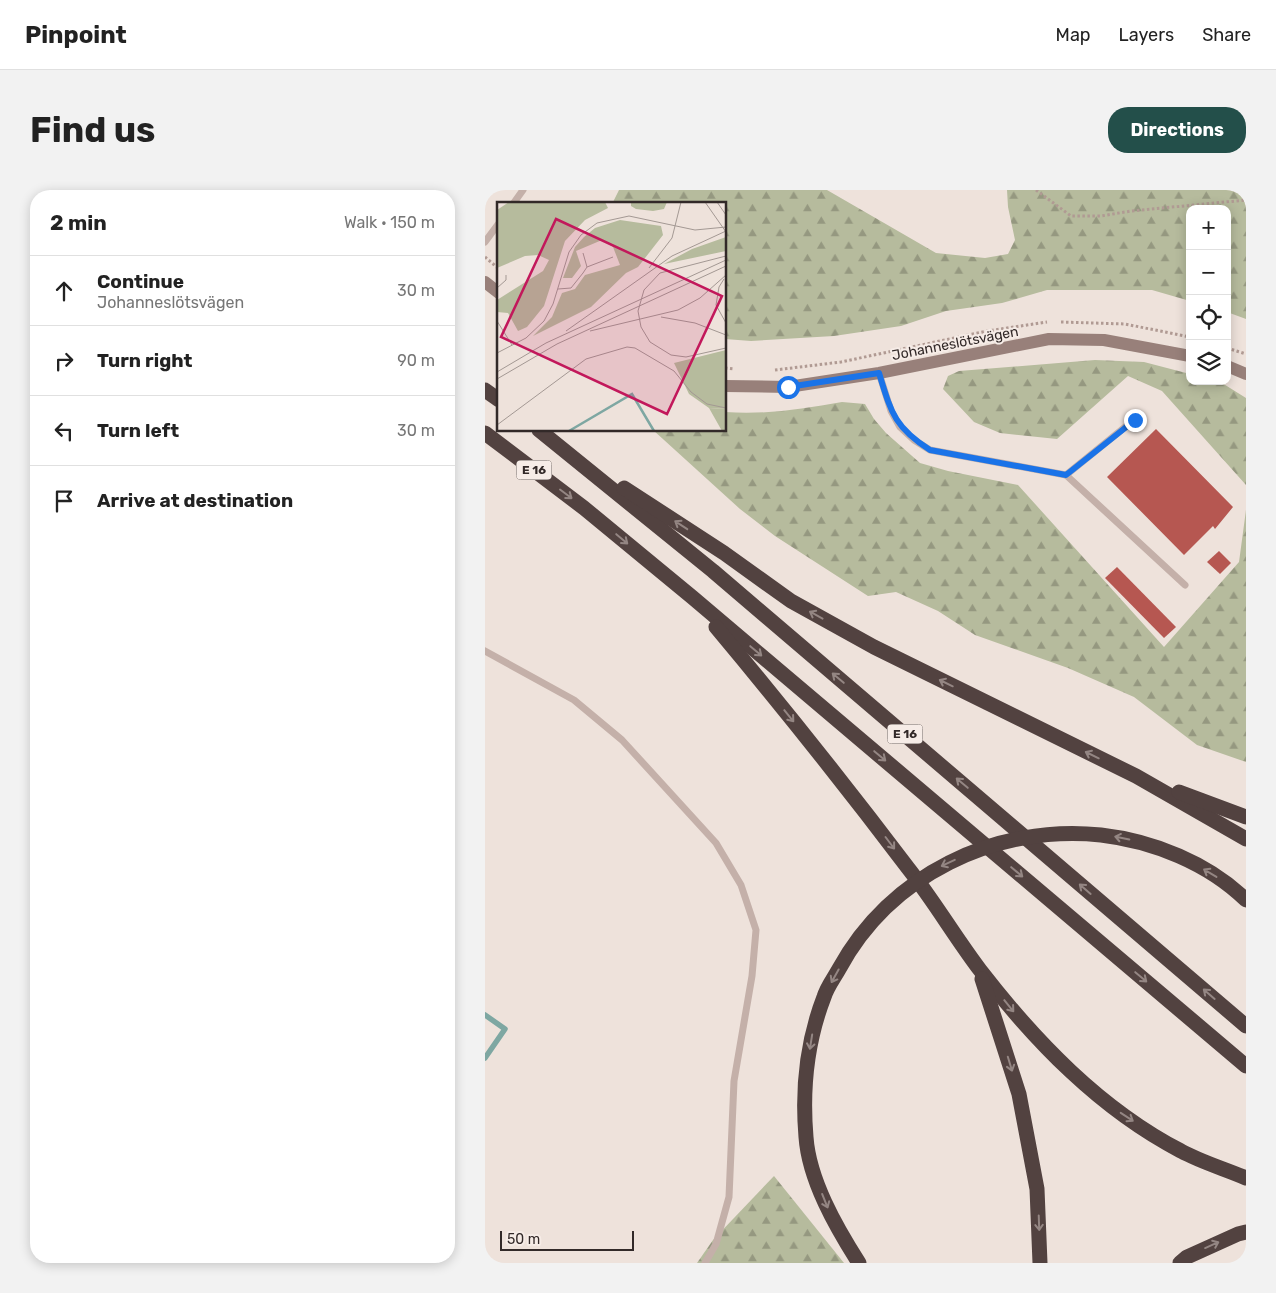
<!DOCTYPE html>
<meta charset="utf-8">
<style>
:root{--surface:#fff;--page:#f2f2f2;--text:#222;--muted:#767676;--line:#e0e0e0;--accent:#234f4a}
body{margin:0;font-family:Rubik,sans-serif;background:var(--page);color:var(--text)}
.controls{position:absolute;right:15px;top:15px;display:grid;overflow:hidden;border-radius:10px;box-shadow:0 2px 12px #0003}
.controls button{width:45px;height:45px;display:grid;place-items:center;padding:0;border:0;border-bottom:1px solid var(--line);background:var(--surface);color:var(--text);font:25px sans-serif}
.scale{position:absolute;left:15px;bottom:12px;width:134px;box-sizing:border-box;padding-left:5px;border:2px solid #322928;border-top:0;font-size:14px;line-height:18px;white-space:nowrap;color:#322928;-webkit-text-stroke:4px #f6ece7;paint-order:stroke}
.stop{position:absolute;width:15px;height:15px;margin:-11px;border:4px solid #1a73e8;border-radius:50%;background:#fff}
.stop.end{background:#1a73e8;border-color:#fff;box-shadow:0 1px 5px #0008}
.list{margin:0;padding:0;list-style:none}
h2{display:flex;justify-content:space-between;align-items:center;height:65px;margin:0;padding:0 20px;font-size:21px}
h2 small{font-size:16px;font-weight:400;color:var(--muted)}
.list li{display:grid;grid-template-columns:32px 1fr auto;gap:15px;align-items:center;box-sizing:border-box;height:70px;padding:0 20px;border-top:1px solid var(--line)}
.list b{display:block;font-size:19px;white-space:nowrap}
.list p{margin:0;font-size:16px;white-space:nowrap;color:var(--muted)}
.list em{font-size:16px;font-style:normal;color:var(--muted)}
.icon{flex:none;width:28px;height:28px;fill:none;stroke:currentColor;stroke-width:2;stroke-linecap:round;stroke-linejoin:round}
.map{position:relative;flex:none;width:761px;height:1073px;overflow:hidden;border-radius:20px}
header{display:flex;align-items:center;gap:30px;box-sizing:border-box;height:70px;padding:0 25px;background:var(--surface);border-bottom:1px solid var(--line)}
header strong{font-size:24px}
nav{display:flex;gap:28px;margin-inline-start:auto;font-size:18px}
.intro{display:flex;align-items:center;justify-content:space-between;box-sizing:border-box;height:120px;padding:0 30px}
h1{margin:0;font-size:35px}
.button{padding:12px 22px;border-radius:20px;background:var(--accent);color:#fff;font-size:18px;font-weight:700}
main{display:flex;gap:30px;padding:0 30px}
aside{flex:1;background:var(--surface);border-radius:20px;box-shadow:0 2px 12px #0003}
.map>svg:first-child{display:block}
.forest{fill:url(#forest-firs)}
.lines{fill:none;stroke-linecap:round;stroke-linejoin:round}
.stream{stroke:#7ea7a2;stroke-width:5.5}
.building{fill:#b65751}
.path{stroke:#b09a93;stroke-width:3;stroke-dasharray:2.5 2.5;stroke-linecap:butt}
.lane{stroke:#c4b0a9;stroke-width:7}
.secondary{stroke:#98807a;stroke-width:12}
.highway{stroke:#524240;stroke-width:15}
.oneway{stroke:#948683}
.route{stroke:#1a73e8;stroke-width:6}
.labels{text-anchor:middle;stroke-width:4;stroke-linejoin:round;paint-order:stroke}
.shield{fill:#f6ece7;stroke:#6d6461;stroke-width:1}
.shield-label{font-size:12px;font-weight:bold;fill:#322928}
.street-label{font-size:14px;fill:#322928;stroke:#f6ece7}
.inset-river{fill:none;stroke:#7ea7a2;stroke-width:2.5}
.inset-road{fill:none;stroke:#a39893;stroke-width:1}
.view{fill:#c2185b;fill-opacity:0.15;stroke:#c2185b;stroke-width:2.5}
.inset-edge{fill:none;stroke:#322928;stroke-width:2.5}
</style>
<header>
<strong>Pinpoint</strong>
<nav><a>Map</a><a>Layers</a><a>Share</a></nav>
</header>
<div class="intro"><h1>Find us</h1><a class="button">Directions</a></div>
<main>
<aside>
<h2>2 min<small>Walk · 150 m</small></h2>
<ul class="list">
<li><svg class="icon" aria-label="ahead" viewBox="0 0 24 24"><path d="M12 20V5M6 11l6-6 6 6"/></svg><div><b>Continue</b><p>Johanneslötsvägen</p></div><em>30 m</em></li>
<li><svg class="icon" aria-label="right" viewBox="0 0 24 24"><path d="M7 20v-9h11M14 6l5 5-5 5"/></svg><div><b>Turn right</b></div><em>90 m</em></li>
<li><svg class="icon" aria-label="left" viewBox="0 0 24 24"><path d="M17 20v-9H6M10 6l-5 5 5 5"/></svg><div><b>Turn left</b></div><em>30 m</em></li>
<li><svg class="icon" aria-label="arrive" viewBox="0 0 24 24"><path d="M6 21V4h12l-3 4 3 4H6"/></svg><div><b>Arrive at destination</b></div></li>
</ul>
</aside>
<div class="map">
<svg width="761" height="1073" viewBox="0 0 761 1073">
<defs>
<pattern id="forest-firs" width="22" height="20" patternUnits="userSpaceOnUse" patternTransform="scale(1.25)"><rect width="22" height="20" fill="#b6bb9d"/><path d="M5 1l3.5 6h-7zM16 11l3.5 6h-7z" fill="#959880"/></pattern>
</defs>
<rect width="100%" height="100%" fill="#eee2db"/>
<g class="forest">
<path d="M134,0H342L451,63L500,68L523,64L530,50L523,17L522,0H761V129L742,122V19H705V111L667,100H562L517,113L461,121L416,136L349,146L266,151L240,149V14H127Z"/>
<path d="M610,170L659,172L705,184V191L737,193L761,208V295L677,201L643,186L572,249L515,243L489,232L458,199L463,186L474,181Z"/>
<path d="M357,212L380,214L389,229L401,243L435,273L463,281L533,295L679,457L754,372L761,320V572L712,555L649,507L583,478L490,445L453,421L411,402L383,406L290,346L255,319L168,240H240V222C280,225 317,219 357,212Z"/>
<path d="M289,986L359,1073H212L228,1050Z"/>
</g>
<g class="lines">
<path class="stream" d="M0,825L20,839L0,868"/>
</g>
<g class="building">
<path d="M671,239L748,317L730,339L728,336L699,365L622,287Z"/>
<path d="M734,361L746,373L735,384L722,372Z"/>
<path d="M632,377L691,437L679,448L620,388Z"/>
</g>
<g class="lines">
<g class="path">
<path d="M551,0L586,26H616L646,21L761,10"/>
<path d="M0,67L14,79"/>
<path d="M576,132L640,134L705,147"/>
<path d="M742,158L761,164"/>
<path d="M240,178L249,179"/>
<path d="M290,180L356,172L502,141L562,132"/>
</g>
<g class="lane">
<path d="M28,14L38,0"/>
<path d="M0,52L14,33"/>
<path d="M394,183L406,221L415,237L429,250L445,260L581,285L650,229"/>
<path d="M581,285L700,395"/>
<path d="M0,461L89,510L137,550L231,653L256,695L271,740L267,786L249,891L244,1007L231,1054L220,1073"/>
</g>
<g class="secondary">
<path d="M0,92L14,103"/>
<path d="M742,176L761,184"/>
<path d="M240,196L303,197L394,183L564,149L619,150L705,166"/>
</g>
<g class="highway">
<path d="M0,200L14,210"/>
<path d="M54,240L228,381L761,836"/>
<path d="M0,243L99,318L207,407L761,876"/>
<path d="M139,298L239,363L306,411L389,457L651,586L761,649"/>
<path d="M231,437C297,516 361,596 423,678C449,711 470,747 495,780C550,851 615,919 696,961C716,972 740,979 761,988"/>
<path d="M694,602L761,627"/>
<path d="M497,789L534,904L552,999L555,1073"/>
<path d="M374,1073C351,1037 324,990 321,947C317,900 322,851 339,807C342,797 349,788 354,779C405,685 510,634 616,645C668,651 723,673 761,710"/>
<path d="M695,1073L702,1067L753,1044L761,1042"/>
</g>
</g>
<defs><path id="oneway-shaft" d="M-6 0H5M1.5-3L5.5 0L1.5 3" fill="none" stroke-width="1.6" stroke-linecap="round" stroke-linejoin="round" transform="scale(1.25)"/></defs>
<g class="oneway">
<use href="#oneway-shaft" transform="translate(81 304) rotate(37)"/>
<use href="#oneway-shaft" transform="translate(196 335) rotate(-147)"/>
<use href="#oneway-shaft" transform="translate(137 349) rotate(40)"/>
<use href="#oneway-shaft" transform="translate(331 425) rotate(-151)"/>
<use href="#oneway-shaft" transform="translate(271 461) rotate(40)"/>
<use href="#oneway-shaft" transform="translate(353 488) rotate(-140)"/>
<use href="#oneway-shaft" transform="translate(461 493) rotate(-154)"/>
<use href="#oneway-shaft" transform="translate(304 526) rotate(51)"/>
<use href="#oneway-shaft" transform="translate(607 565) rotate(-154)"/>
<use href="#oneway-shaft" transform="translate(395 566) rotate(40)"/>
<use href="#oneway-shaft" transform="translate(477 593) rotate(-140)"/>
<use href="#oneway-shaft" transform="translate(637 648) rotate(-168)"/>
<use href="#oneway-shaft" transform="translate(405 653) rotate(53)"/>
<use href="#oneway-shaft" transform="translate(463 673) rotate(155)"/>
<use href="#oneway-shaft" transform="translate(532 682) rotate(40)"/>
<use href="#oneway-shaft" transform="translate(725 683) rotate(-149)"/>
<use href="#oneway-shaft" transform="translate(600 699) rotate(-139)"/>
<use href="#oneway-shaft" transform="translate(350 786) rotate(119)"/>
<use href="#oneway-shaft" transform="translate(656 787) rotate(40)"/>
<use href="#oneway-shaft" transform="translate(724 804) rotate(-139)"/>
<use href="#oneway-shaft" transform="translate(524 816) rotate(51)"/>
<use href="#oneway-shaft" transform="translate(326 852) rotate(99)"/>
<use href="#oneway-shaft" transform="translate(525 874) rotate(73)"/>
<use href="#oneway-shaft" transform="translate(642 927) rotate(33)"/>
<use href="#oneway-shaft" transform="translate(340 1011) rotate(68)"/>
<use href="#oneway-shaft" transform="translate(554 1033) rotate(88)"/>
<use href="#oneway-shaft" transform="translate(727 1055) rotate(-24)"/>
</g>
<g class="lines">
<path class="route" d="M303,197L394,183C406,222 409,237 445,260L581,285L650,230"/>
</g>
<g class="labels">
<g class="shield">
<rect x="31.5" y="270.5" width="35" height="19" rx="4"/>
<rect x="402.5" y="534.5" width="35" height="19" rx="4"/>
</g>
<g class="shield-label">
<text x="49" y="284">E 16</text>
<text x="420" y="548">E 16</text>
</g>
<g class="street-label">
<text transform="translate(470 153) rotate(-11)" y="5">Johanneslötsvägen</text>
</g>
</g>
<g transform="translate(12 12)">
<rect width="229" height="229" fill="#eee2db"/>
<path d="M229,35V49L167,62L195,47ZM212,206L229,207V229H225Z" fill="#b6bb9d"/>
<path d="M12,0H108L111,6L88,18L68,39L47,104L30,125L21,129L11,111L0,110V98L46,69L52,58L41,53L28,54L0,66V8ZM134,0H170L167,7L156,9L139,7L134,4ZM123,18L164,24L166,33L141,65L129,71L94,105L36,134L55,115L65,91L78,87L88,73L123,63L116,45L105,38L79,49L84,64L75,76H66L78,45L87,35L98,26ZM229,148V207L212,206L192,192L177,161Z" fill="#b6bb9d"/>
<path class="inset-river" d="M72,229L135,192L157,229"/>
<path class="inset-road" d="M208,0L229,30M220,0L229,13M229,54L163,71L147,88L141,109L144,125L153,140L174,153L189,155L229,146M90,65L116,55M152,66L175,36L184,0M227,77L222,85L219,103L229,121M0,86L9,78V73M61,87L74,86L86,71L90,65L86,51M164,115L198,121L229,133M0,119L15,143M69,129L175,54L229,29M93,129L181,108L203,96L229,73M0,151L29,136L47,119L56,102L72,50L84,33L100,21L132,14L198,28L229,25M0,170L49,141L229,58M0,177L60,142L229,64M0,223L89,157L130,145L138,146L177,169L194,190L210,202L229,206"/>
<path class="view" d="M59,17L225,94L170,212L4,135Z"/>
<rect width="229" height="229" class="inset-edge"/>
</g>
</svg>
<div class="controls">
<button>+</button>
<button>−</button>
<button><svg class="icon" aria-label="locate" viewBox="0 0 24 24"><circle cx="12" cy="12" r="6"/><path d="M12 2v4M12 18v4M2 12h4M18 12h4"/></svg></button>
<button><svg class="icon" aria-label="layers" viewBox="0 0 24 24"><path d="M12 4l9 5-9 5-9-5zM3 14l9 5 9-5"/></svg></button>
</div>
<div class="scale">50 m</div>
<div class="stop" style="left:303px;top:197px"></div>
<div class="stop end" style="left:650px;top:230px"></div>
</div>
</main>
